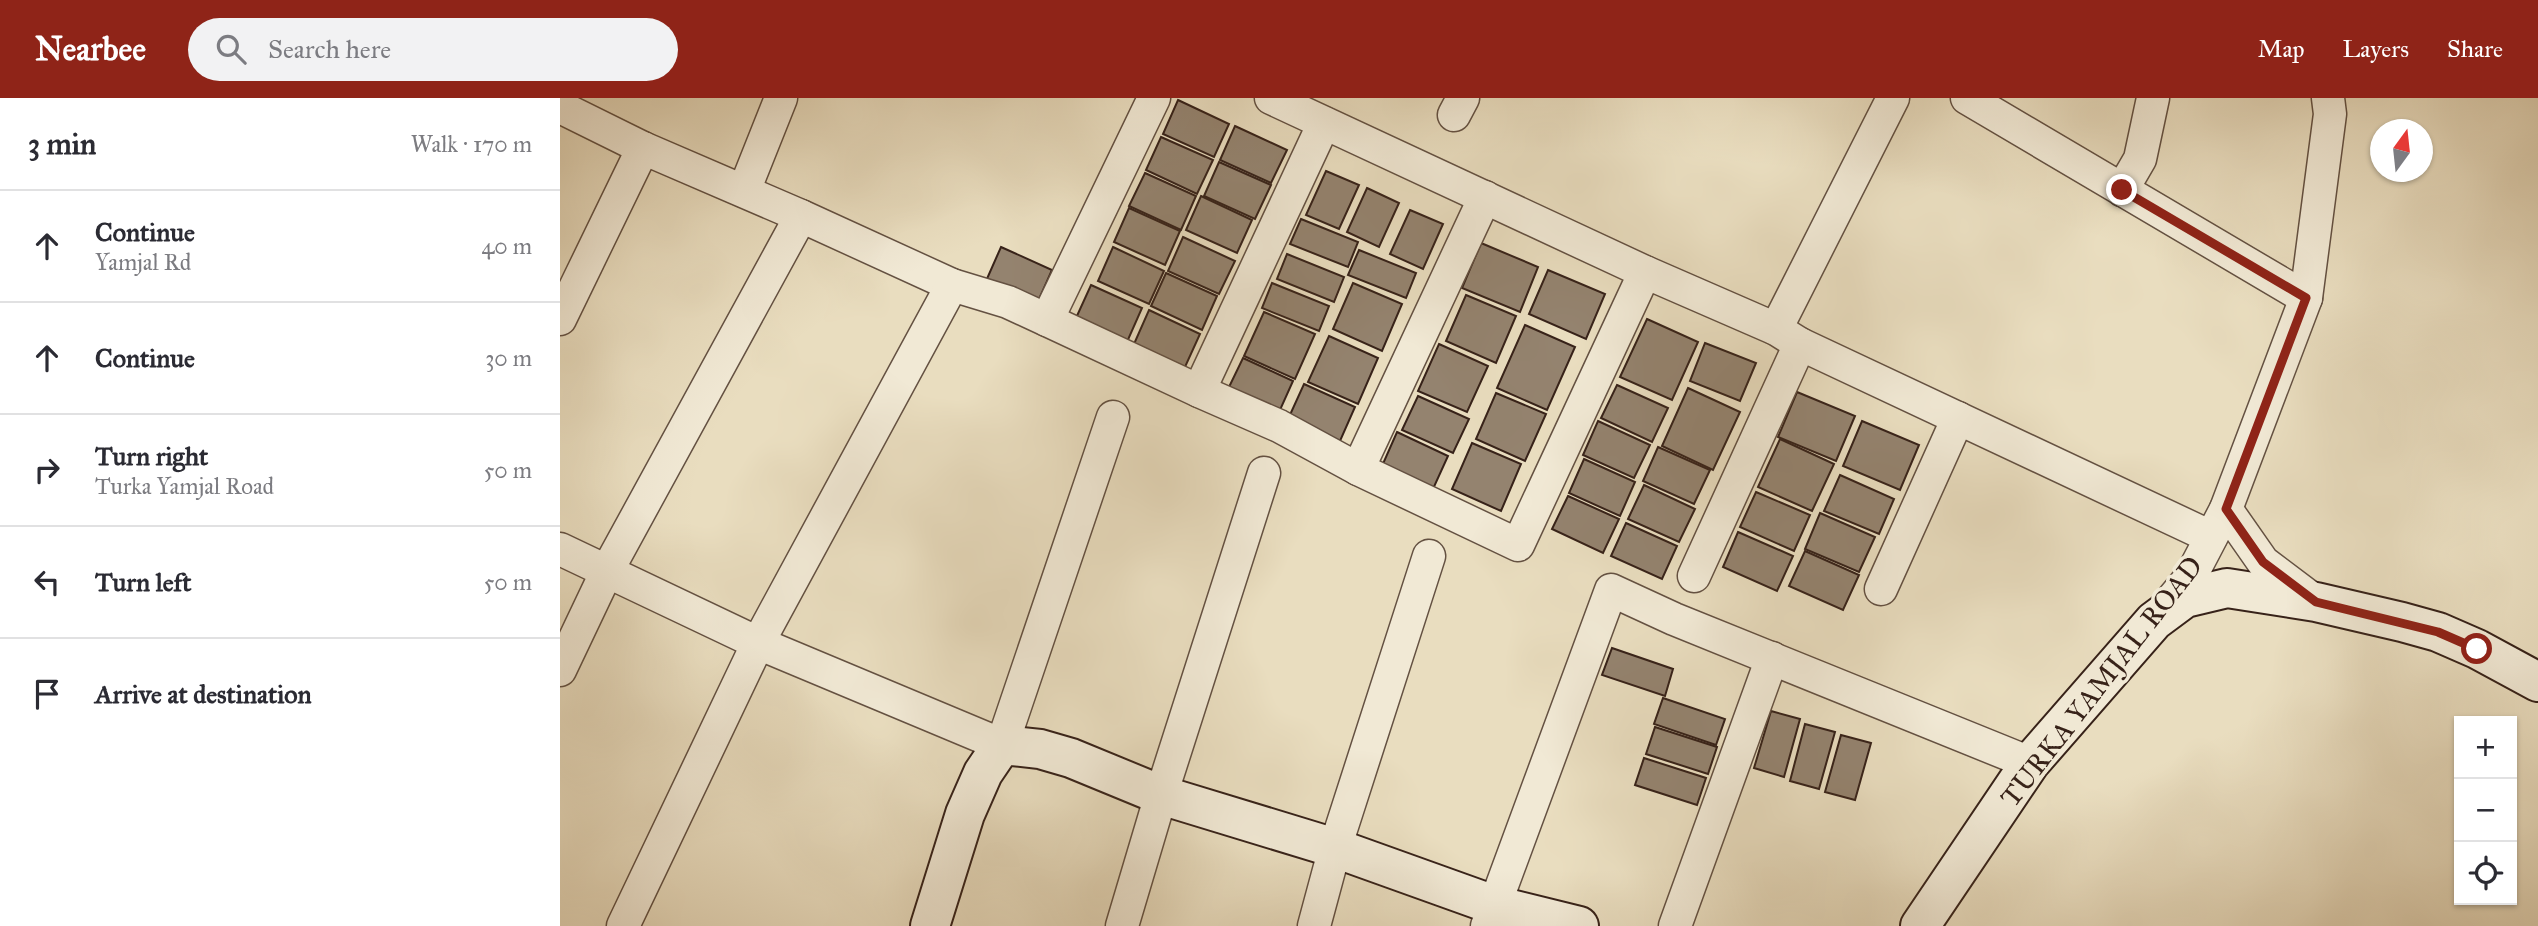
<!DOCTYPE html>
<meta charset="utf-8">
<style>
:root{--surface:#fff;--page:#f2f2f3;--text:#2b2b33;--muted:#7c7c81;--line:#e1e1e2;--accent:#8f2418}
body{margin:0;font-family:"IM FELL Great Primer",serif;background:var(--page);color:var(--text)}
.controls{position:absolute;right:21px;bottom:21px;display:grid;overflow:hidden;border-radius:0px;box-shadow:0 2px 5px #0004}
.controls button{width:63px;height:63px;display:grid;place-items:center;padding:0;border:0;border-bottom:2px solid var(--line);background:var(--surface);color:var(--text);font:35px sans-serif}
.compass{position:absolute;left:1810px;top:21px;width:63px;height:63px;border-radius:50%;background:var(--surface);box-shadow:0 2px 5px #0004;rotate:15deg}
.stop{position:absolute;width:21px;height:21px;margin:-16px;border:5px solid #8f2418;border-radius:50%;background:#fff}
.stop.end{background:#8f2418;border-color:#fff;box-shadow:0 2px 7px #0008}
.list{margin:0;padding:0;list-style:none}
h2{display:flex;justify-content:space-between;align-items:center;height:91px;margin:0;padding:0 28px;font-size:30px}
h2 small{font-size:23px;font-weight:400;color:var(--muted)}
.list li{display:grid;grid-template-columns:46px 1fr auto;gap:21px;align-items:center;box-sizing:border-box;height:112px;padding:0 28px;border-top:2px solid var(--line)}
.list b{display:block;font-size:26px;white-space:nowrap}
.list p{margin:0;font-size:23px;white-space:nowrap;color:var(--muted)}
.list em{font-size:23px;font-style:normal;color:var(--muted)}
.icon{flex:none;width:38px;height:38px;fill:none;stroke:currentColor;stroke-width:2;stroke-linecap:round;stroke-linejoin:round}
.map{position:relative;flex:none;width:1978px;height:828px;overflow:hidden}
header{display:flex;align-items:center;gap:42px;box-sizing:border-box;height:98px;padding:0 35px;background:var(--accent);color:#fff}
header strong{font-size:33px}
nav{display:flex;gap:38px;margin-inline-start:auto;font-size:24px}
.search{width:490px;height:63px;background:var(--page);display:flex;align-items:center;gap:18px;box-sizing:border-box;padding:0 24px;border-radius:38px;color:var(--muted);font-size:26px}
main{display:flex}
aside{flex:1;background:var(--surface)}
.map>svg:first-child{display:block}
.building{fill:#94836f;stroke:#372219;stroke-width:2}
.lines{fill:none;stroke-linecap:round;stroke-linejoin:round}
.minor-casing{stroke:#645142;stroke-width:35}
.secondary-casing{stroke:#372219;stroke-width:42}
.minor{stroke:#f1e9d5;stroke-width:32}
.secondary{stroke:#f1e9d5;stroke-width:38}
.route{stroke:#8f2418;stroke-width:9}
.labels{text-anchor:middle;stroke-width:7;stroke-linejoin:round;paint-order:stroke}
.street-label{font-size:28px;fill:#372219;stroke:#f1e9d5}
</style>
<header>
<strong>Nearbee</strong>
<div class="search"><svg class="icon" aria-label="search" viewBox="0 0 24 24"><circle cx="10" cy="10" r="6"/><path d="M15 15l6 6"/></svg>Search here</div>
<nav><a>Map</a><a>Layers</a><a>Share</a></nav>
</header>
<main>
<aside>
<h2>3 min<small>Walk · 170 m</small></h2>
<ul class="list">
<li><svg class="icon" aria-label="ahead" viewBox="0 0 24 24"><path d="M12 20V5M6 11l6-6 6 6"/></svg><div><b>Continue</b><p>Yamjal Rd</p></div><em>40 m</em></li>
<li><svg class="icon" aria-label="ahead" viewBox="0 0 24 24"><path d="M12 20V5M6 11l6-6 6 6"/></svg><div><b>Continue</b></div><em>30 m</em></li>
<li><svg class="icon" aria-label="right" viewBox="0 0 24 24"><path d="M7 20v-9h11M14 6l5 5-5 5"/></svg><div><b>Turn right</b><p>Turka Yamjal Road</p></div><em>50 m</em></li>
<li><svg class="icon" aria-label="left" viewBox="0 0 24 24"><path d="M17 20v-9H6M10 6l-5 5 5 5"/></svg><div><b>Turn left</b></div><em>50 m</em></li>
<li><svg class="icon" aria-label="arrive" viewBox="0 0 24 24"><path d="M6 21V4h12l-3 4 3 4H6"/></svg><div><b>Arrive at destination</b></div></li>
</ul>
</aside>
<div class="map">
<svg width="1978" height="828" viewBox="0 0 1978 828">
<rect width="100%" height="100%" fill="#e9ddbf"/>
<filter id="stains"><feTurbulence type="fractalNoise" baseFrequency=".00286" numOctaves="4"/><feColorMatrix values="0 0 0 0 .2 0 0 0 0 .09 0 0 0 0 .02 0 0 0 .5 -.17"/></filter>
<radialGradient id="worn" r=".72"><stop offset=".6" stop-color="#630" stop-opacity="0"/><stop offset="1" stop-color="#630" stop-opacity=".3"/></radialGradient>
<g class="building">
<path d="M618,2L669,26L654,59L603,36Z"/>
<path d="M675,28L727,52L711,85L660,62Z"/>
<path d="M601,39L653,62L637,96L586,72Z"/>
<path d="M659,64L711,87L695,121L644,98Z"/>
<path d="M766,73L799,87L779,131L746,117Z"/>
<path d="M585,75L636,98L621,132L569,108Z"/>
<path d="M807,90L839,105L819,149L787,134Z"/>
<path d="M641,98L692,122L677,155L626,132Z"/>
<path d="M569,110L620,133L605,167L554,144Z"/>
<path d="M850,112L883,126L863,171L830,156Z"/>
<path d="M741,121L798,144L788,169L730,146Z"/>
<path d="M623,139L675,163L659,196L608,173Z"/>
<path d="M921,145L978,169L960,214L902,190Z"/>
<path d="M441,149L492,172L477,206L426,183Z"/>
<path d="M553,149L604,173L589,206L538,183Z"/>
<path d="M799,152L856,175L846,200L788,177Z"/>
<path d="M727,156L784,179L774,204L717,181Z"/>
<path d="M988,172L1045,196L1026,241L969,216Z"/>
<path d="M606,175L657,198L642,232L591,208Z"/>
<path d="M712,185L769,208L759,233L702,210Z"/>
<path d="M793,185L842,206L822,253L773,231Z"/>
<path d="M531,187L582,210L567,244L516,220Z"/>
<path d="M906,197L956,218L936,265L886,243Z"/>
<path d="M589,212L640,236L625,269L574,246Z"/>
<path d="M704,214L755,236L735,281L684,258Z"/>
<path d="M1087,221L1138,244L1112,302L1060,279Z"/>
<path d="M965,227L1015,249L987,312L937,290Z"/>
<path d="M769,238L818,260L798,306L748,284Z"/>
<path d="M1145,245L1196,265L1180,303L1130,283Z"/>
<path d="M879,246L928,268L907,314L858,293Z"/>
<path d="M683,260L733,283L720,312L669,289Z"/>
<path d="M744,286L795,309L780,343L729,319Z"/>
<path d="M1057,287L1108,310L1092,344L1041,320Z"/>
<path d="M1128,290L1180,314L1153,372L1102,348Z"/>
<path d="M1237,294L1295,318L1276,363L1218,339Z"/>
<path d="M936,295L986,316L965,363L916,341Z"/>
<path d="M858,298L909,321L893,355L842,332Z"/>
<path d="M1038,323L1090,347L1074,380L1023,357Z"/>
<path d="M1302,323L1359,347L1340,392L1283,368Z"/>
<path d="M837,334L888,358L873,391L822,368Z"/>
<path d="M1220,341L1274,366L1252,413L1198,389Z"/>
<path d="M912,345L961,366L941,413L892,391Z"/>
<path d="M1098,349L1150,372L1134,406L1083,383Z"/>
<path d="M1024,361L1075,384L1060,418L1009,395Z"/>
<path d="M1280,377L1334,401L1319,436L1264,413Z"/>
<path d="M1084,387L1135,411L1119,444L1068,421Z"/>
<path d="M1196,394L1250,417L1234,453L1180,429Z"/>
<path d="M1008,398L1059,421L1043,455L992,431Z"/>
<path d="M1260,415L1315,439L1299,474L1245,451Z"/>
<path d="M1066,425L1117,448L1102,481L1051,458Z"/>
<path d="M1178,434L1233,458L1217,493L1163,469Z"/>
<path d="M1245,453L1299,477L1283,512L1229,488Z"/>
<path d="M1052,550L1113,571L1105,598L1042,577Z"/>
<path d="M1103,600L1165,621L1156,647L1094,626Z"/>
<path d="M1211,613L1240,621L1224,679L1194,670Z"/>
<path d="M1245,626L1275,634L1259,691L1230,683Z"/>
<path d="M1095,629L1157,649L1148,676L1086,656Z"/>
<path d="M1281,637L1311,645L1295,702L1265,694Z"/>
<path d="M1084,660L1146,680L1137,707L1075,687Z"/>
</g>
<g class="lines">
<g class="minor-casing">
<g id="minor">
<path d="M711,0L1085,174L1216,231L1240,246L1651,439"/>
<path d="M1407,0L1746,200"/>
<path d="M0,9L83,50L241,118L392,187L448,204L487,222L639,293L719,328L798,371L958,447L1085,174"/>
<path d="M894,17L903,0"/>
<path d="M1562,92L1580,61L1593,0"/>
<path d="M184,93L221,0"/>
<path d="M0,221L83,50"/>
<path d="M487,222L594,0"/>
<path d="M1216,231L1333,0"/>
<path d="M639,293L764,25"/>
<path d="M798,371L925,99"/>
<path d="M1666,411L1703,464L1756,504"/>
<path d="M0,451L198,545L442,647L553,319"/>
<path d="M1134,478L1240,246"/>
<path d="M1321,491L1398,320"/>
<path d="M1605,510L1630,480L1666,411L1746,200L1770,16L1768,0"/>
<path d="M0,572L47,473L241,118"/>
<path d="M63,828L198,545L392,187"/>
<path d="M562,828L601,697L704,375"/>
<path d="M754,828L775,750L869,458"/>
<path d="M927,828L1051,492L1114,521L1470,665"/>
<path d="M1115,828L1212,560"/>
</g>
</g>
<g class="secondary-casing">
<g id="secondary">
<path d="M370,828L405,716L423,675L442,647L480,651L511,660L601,697L775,750L934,807L1019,828"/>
<path d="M1360,828L1470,665L1594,523L1625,500L1667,490L1756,504L1842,524L1878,534L1917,551L1978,584"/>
</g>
</g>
<use href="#minor" class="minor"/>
<use href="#secondary" class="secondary"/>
</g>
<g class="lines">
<path class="route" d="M1562,92L1746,200L1666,411L1703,464L1756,504L1878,534L1917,551"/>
</g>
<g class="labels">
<g class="street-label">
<text transform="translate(1541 583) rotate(-52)" y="10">TURKA YAMJAL ROAD</text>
</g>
</g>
<rect width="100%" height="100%" filter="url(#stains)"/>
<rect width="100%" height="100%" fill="url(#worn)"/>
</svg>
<div class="controls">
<button>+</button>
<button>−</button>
<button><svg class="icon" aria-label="locate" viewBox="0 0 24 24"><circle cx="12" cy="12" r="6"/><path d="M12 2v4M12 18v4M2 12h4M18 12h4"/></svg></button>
</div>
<svg class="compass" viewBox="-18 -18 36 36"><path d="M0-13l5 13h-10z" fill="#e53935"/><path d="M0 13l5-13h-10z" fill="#7c7c81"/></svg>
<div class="stop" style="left:1917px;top:551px"></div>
<div class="stop end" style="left:1562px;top:92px"></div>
</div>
</main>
